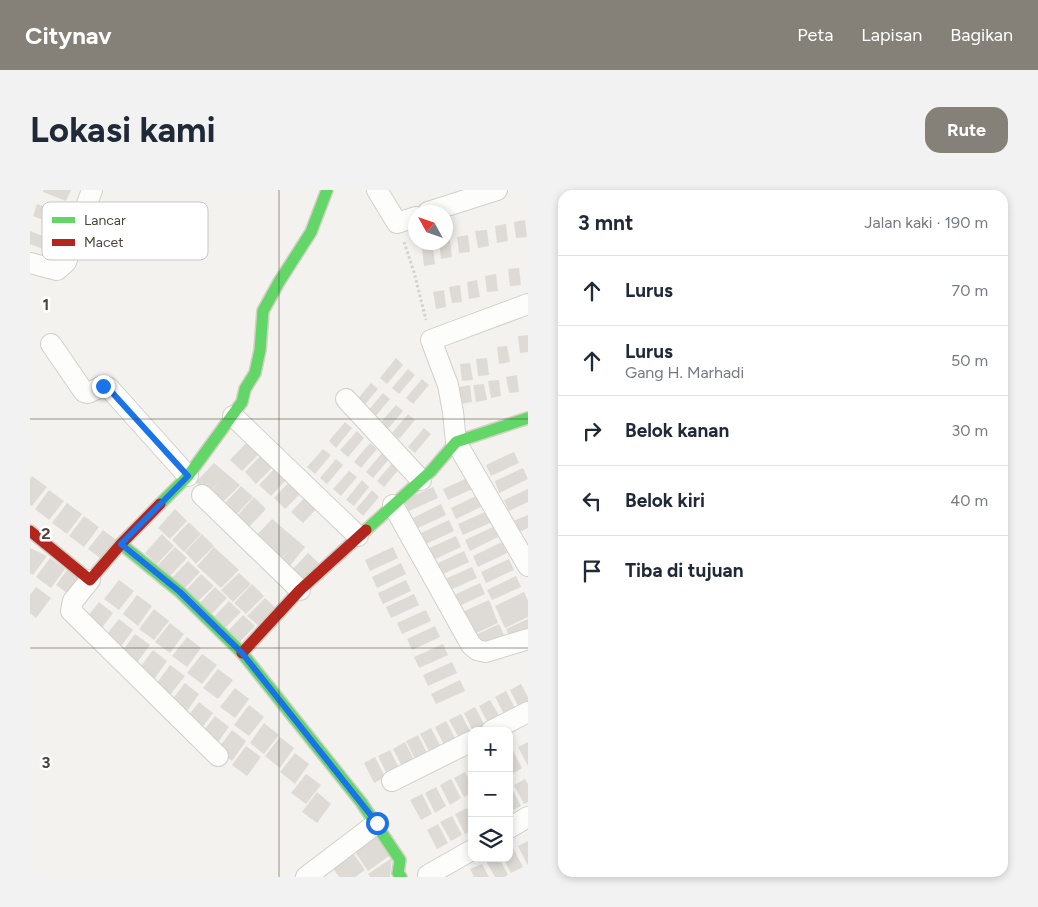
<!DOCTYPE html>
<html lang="id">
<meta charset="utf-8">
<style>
:root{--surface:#fff;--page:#f2f2f3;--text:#1f2937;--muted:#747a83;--line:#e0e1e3;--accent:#868178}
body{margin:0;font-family:Figtree,sans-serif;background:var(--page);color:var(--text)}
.controls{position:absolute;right:15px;bottom:15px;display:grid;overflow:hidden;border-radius:10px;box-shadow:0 2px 8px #0003}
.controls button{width:45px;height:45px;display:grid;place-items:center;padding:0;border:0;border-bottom:1px solid var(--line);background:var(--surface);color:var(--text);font:25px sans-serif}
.compass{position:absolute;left:378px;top:15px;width:45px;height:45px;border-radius:50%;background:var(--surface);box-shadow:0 2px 8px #0003;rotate:310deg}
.stop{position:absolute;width:15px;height:15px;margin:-11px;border:4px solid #1a73e8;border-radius:50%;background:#fff}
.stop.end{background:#1a73e8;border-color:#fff;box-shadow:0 1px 5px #0008}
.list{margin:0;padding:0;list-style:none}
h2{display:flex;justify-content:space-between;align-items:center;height:65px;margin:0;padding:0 20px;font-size:21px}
h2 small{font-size:16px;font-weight:400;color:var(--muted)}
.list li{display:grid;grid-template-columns:32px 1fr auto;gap:15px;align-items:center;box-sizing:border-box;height:70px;padding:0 20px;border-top:1px solid var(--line)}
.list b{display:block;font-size:19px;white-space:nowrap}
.list p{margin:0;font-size:16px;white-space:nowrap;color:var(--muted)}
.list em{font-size:16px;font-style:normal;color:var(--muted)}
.icon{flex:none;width:28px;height:28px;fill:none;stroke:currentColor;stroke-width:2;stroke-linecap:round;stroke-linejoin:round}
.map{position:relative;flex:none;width:498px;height:687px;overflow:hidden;border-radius:15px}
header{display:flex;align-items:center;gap:30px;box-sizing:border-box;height:70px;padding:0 25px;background:var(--accent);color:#fff}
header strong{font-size:24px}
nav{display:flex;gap:28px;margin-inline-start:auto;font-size:18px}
.intro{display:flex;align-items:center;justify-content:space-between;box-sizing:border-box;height:120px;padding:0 30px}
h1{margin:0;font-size:35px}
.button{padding:12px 22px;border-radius:15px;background:var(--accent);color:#fff;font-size:18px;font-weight:700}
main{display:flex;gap:30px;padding:0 30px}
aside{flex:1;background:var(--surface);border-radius:15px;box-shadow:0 2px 8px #0003}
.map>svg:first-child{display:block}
.building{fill:#dedbd6}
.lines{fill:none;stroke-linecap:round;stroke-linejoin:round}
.street-casing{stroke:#d2d0cb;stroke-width:22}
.fast-casing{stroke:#d3cfc5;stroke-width:14}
.jam-casing{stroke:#d3cfc5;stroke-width:14}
.path{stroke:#d3d2cc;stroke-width:3;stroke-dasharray:2.5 2.5;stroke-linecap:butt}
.street{stroke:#fdfdfc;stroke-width:20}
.fast{stroke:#63d668;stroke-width:11}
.jam{stroke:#b3261e;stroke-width:11}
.route{stroke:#1a73e8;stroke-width:6}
.grid{fill:none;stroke:#4b4439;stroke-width:1;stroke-opacity:0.55}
.key{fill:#fff;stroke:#c9c7c4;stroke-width:1}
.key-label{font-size:14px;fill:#4b4439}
.grid-label{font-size:16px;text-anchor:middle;font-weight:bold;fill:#4b4439;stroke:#fff;stroke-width:5;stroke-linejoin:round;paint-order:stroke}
</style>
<header>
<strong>Citynav</strong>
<nav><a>Peta</a><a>Lapisan</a><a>Bagikan</a></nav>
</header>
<div class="intro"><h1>Lokasi kami</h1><a class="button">Rute</a></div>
<main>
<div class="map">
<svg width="498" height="687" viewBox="0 0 498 687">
<rect width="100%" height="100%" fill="#f4f2ee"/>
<g class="building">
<path d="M13,0H41L36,11L13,2Z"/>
<path d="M7,14L31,23L26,35L3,26Z"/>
<path d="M495,30L497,47L486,48L484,32Z"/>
<path d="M476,34L478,51L467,53L465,36Z"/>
<path d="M457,40L459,56L448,58L445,41Z"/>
<path d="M0,41L18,48L13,59L0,54Z"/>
<path d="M438,45L440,62L429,63L427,47Z"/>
<path d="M420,50L422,67L411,69L409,52H416V51Z"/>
<path d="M403,57L405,74L394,76L392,59Z"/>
<path d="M489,78L491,95L480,96L478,79Z"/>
<path d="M466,84L468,101L457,102L455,86Z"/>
<path d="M447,90L450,107L439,109L437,92Z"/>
<path d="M430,95L432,112L422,113L419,97Z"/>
<path d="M414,100L416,117L406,119L403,102Z"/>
<path d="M498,145V162L490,163L488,146Z"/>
<path d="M477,156L480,172L469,174L467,157Z"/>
<path d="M366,168L373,175L357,194L350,188Z"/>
<path d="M457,168L459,185L448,186L446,169Z"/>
<path d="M440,173L443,190L432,191L430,174Z"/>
<path d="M378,179L385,185L369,204L362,198Z"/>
<path d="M487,185L489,202L479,203L476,187Z"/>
<path d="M392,189L399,195L383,214L376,208Z"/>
<path d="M469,190L471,206L461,208L458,191Z"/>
<path d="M341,193L348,199L332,218L325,212Z"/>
<path d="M454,194L457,210L446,212L443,195Z"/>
<path d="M440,195L442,212L431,214L429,197Z"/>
<path d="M353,203L360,209L344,228L337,222Z"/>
<path d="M366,215L373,221L357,240L350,233Z"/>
<path d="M378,224L385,230L369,249L362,243Z"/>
<path d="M315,232L322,238L306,258L299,251Z"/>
<path d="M394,238L401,244L385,263L378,257Z"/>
<path d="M327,241L334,248L318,267L310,260Z"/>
<path d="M217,252L230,263L212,281L200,270Z"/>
<path d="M340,253L347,259L331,278L324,272Z"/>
<path d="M293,259L301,265L285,284L277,277Z"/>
<path d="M484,262L489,273L461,286L456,275Z"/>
<path d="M352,263L359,269L343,288L336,282Z"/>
<path d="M232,264L244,276L226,294L215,282Z"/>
<path d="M306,269L313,275L297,294L290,288Z"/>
<path d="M363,272L370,278L354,297L347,291Z"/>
<path d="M184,273L210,295L192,313L180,302L190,291L178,303L166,292Z"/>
<path d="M246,277L258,288L241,306L229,295Z"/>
<path d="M493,278L498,289L469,303L465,291Z"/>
<path d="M319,281L327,287L311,306L303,299Z"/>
<path d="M2,286L17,297L2,316L0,315V289Z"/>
<path d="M442,286L447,297L418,310L413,299Z"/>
<path d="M261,290L273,301L255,319L244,308Z"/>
<path d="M332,290L339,297L324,316L316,310Z"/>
<path d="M211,296L223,307L206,325L194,314Z"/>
<path d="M403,297L408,308L379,321L374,310Z"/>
<path d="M498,299V312L479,321L474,310Z"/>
<path d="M19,300L34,311L19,330L5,319Z"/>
<path d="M342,300L349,307L333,326L326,319Z"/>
<path d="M278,304L290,315L273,333L261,322Z"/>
<path d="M450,304L455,315L426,329L421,318Z"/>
<path d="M224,307L236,319L219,337L207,326Z"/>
<path d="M37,313L52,324L37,344L22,333Z"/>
<path d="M411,314L416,325L388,338L383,328Z"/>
<path d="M145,319L157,331L140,349L128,338Z"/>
<path d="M457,321L462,332L433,345L428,334Z"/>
<path d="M498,325V338L489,342L483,331Z"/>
<path d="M54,326L69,337L54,357L39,346Z"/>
<path d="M242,329L275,357L259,377L251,370L261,358L250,370L225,347Z"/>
<path d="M419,330L424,341L396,354L391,343Z"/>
<path d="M159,332L171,344L154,362L142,350Z"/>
<path d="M463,337L468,347L440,361L435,350Z"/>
<path d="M73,340L88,351L73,370L58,359Z"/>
<path d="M132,344L144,356L127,374L115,363Z"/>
<path d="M172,344L184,356L166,374L155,362Z"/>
<path d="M426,346L431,357L403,370L397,359Z"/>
<path d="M472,352L477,363L448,377L443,366Z"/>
<path d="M145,357L157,368L140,386L128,375Z"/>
<path d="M184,357L209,380L191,398L167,376Z"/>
<path d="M363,357L368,368L340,381L335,370Z"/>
<path d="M0,358L17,366L3,385L0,383Z"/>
<path d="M434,361L439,372L411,385L406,374Z"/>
<path d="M278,363L290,374L273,392L261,381Z"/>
<path d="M20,368L35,379L21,398L6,387Z"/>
<path d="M479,369L484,380L456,393L451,382Z"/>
<path d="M158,371L170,382L153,400L141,389Z"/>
<path d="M371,373L376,384L347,398L342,387Z"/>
<path d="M40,376L55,387L41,406L26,395Z"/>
<path d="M442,377L447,388L418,401L413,390Z"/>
<path d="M209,383L221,394L203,412L191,400Z"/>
<path d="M171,384L184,396L166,413L154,402Z"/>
<path d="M486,386L491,397L462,410L457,400Z"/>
<path d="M89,390L104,401L89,420L74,409Z"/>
<path d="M376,390L381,401L353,414L348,403Z"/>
<path d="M450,393L455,404L427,417L422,406Z"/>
<path d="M222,394L234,406L216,424L204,413Z"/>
<path d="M6,397L21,408L6,428L0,423V405Z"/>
<path d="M185,397L197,408L180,426L168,415Z"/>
<path d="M494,402L498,411V427L475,438L465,416Z"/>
<path d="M384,404L389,415L361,428L356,417Z"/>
<path d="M107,405L122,416L108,436L93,424Z"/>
<path d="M235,408L247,419L230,437L217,426Z"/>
<path d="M459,410L468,433L440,446L430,423Z"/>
<path d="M199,411L211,422L193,440L182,429Z"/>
<path d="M69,412L83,423L69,442L54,431Z"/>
<path d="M124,419L139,431L124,450L109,439Z"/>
<path d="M396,420L401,431L372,444L367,433Z"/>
<path d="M213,425L225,436L208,454L196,443Z"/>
<path d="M89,429L103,440L89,459L74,448Z"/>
<path d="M498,429V442L481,450L476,439Z"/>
<path d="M140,433L154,444L140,463L125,452Z"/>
<path d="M469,434L474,445L446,458L441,447Z"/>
<path d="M405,436L410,447L382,460L377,449Z"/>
<path d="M105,444L120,455L106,474L91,463Z"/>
<path d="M157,447L171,458L157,477L142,466Z"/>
<path d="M413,454L418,465L389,478L384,467Z"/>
<path d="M123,460L137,471L123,491L108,480Z"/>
<path d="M172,464L187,475L172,494L157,483Z"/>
<path d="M422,472L427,483L398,496L393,485Z"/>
<path d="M140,475L155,486L140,505L126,494Z"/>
<path d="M188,479L203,490L188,509L173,498Z"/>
<path d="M430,490L435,501L406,514L401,504Z"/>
<path d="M155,493L169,504L155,524L140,512Z"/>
<path d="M491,494L498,507V515L490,520L480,500Z"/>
<path d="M205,498L219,509L205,528L190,517Z"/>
<path d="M476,501L486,520L475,526L465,507Z"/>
<path d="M460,510L471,529L459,535L449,516Z"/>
<path d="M169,512L183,523L169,542L154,531Z"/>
<path d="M219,515L234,527L219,546L204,535Z"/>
<path d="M445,517L455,536L443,541L434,523Z"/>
<path d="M431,524L441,543L430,550L419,530Z"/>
<path d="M185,526L199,537L185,556L170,545Z"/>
<path d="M416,531L426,550L415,557L405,537Z"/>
<path d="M234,533L249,545L234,564L220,553Z"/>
<path d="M401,538L411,557L400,563L390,544Z"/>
<path d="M202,540L216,551L202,571L187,560Z"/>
<path d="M388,545L398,565L386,571L376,551Z"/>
<path d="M250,547L264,558L250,578L235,566Z"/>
<path d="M375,552L385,572L373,578L363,559Z"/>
<path d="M498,552V576L488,557Z"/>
<path d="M216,556L231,567L217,586L202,575Z"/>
<path d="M482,559L492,578L481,585L479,561Z"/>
<path d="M360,560L370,580L358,586L348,566Z"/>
<path d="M265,563L279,574L265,594L250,582Z"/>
<path d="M345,567L355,587L344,593L334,573Z"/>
<path d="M435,582L442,595V603L434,607L424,588Z"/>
<path d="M276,584L291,595L276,614L261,603Z"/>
<path d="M421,589L431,608L420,615L410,595Z"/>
<path d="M495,589L498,594V612L494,614L484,595Z"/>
<path d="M406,597L416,616L405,623L395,603Z"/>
<path d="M479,597H481L491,616L479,622Z"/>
<path d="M287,602L301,614L287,633L272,622Z"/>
<path d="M392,604L402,624L391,630L380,610Z"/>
<path d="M437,618L442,628V640L435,644L425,624Z"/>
<path d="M422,626L432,645L421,651L410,632Z"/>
<path d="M408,634L418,653L407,659L397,640Z"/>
<path d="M348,645L362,664L338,681L325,662Z"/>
<path d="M498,651V676L488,656Z"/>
<path d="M483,658L493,677L481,683L473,668H479V659Z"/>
<path d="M323,663L335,680L325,687H309L302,677Z"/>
<path d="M362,668L360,687H340L338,684Z"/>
<path d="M462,668H469L478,685L474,687H465L456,671Z"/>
<path d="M452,674L459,687H444L440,679Z"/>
</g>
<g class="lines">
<g class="street-casing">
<g id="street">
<path d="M347,0L367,33L386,27"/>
<path d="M398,22L467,0"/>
<path d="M0,73L27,80L36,72L62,0"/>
<path d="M498,114L401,150L418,195L423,222L426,252L498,376"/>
<path d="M21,154L54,202L58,203L73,196L79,198L158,286"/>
<path d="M316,209L391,290"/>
<path d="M203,226L328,346"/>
<path d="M172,305L270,400"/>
<path d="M363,315L441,455L447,460L456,462L498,449"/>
<path d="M60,390L43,411L41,421L188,566"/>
<path d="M461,541L498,522"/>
<path d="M362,591L442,551"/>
<path d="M479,638L498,627"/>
<path d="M398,685L442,660"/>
<path d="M276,687L347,633"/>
</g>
</g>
<g class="fast-casing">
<g id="fast">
<path d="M130,314L158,286L212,212L215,199L225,183L230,160L233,121L249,92L281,42L297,0"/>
<path d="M336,340L401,281L426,252L498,228"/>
<path d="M91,354L150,402L212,463L331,612L370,670L368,683L371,687"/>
</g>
</g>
<g class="jam-casing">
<g id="jam">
<path d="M0,341L60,390L91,354L130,314"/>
<path d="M212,463L270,400L336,340"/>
</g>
</g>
<path class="path" d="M374,52L384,82L396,130"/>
<use href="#street" class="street"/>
<use href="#fast" class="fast"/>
<use href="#jam" class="jam"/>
</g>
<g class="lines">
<path class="route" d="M73,196L78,198L158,286L91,354L150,402L212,463L347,633"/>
</g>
<path class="grid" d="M249,0V687M0,229H498M0,458H498"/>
<rect x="12" y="12" width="166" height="58" rx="8" class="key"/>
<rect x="22" y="27" width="23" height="6" fill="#63d668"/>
<rect x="22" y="49" width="23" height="7" fill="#b3261e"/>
<g class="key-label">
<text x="54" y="35">Lancar</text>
<text x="54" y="57">Macet</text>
</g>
<g class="grid-label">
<text x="16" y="120">1</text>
<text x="16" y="349">2</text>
<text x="16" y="578">3</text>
</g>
</svg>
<div class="controls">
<button>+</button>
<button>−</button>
<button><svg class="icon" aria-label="layers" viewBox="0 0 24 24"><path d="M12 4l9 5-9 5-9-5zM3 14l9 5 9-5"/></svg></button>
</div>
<svg class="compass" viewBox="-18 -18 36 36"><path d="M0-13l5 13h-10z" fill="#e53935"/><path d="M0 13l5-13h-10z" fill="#747a83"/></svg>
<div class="stop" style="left:347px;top:633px"></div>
<div class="stop end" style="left:73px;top:196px"></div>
</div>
<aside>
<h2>3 mnt<small>Jalan kaki · 190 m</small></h2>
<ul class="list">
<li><svg class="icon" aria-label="ahead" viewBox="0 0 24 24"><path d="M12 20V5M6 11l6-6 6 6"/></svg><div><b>Lurus</b></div><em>70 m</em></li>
<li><svg class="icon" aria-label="ahead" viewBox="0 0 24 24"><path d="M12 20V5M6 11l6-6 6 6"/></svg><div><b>Lurus</b><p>Gang H. Marhadi</p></div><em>50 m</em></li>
<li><svg class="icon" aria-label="right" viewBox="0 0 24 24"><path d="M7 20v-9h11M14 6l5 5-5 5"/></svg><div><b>Belok kanan</b></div><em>30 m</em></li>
<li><svg class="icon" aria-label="left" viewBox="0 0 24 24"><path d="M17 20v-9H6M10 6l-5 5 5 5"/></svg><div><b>Belok kiri</b></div><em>40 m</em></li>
<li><svg class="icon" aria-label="arrive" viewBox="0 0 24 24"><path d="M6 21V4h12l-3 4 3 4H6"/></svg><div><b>Tiba di tujuan</b></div></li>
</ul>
</aside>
</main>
